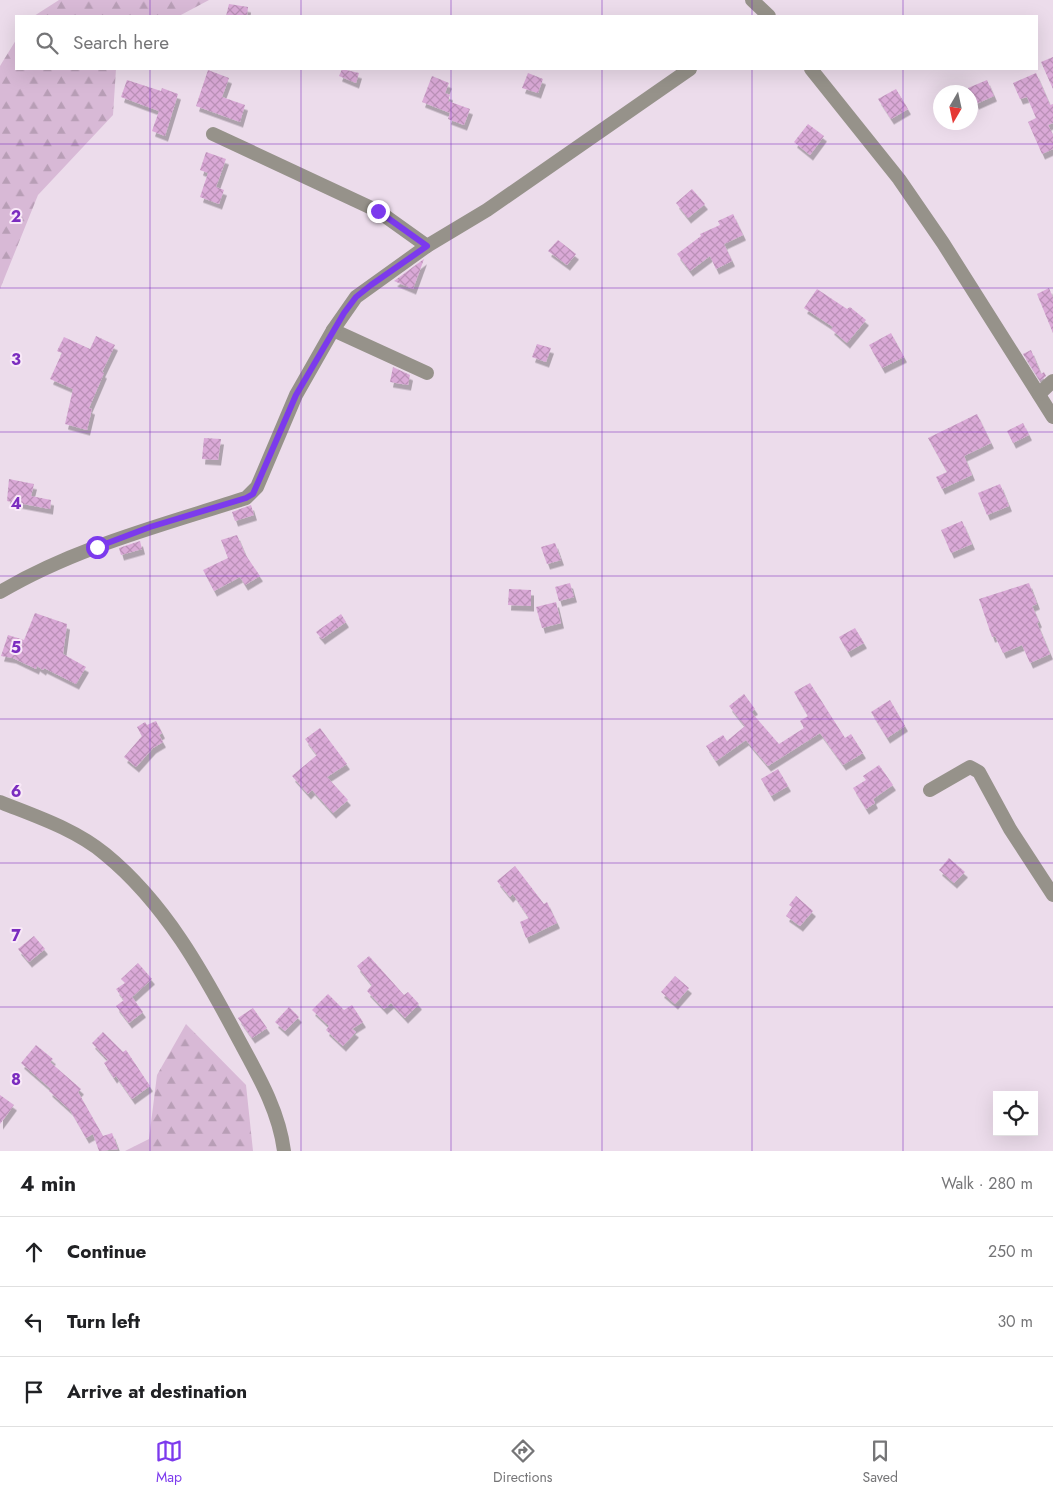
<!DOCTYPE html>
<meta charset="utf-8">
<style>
:root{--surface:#fff;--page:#f6f6f6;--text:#202124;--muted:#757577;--line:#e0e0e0;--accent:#7c3aed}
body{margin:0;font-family:Jost,sans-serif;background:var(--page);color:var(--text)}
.controls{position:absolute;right:15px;bottom:15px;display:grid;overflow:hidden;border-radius:0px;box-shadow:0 5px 20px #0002}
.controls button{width:45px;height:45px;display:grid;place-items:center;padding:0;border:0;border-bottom:1px solid var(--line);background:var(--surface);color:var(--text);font:25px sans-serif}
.compass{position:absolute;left:933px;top:85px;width:45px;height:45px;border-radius:50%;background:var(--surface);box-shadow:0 5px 20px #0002;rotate:189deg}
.stop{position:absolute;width:15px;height:15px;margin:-11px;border:4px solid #7c3aed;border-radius:50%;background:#fff}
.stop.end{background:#7c3aed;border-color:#fff;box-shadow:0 1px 5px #0008}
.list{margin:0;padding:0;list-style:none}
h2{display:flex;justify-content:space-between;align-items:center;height:65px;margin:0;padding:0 20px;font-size:21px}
h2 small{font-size:16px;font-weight:400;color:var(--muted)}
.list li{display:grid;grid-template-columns:32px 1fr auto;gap:15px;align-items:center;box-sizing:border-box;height:70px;padding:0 20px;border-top:1px solid var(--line)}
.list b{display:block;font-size:19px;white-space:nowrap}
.list em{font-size:16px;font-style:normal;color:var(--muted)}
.icon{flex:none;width:28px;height:28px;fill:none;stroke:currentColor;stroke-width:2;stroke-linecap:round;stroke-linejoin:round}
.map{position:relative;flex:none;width:1053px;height:1151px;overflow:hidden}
.search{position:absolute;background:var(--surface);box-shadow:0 5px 20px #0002;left:15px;right:15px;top:15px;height:55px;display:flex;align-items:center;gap:12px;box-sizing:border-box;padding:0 18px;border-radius:0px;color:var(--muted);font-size:19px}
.sheet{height:275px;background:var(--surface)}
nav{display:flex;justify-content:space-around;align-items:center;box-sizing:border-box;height:70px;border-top:1px solid var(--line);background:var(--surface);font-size:14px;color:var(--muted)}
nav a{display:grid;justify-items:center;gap:2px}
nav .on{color:var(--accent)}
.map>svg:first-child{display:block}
.forest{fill:url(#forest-firs)}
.building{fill:url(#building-cross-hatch);filter:url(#shadow)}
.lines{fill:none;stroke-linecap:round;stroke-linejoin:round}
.minor{stroke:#96928a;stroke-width:14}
.route{stroke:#7c3aed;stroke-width:6}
.grid{fill:none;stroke:#7b2cbf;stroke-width:1;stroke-opacity:0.55}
.grid-label{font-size:16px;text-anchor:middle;font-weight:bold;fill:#7b2cbf;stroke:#f9e9f8;stroke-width:4;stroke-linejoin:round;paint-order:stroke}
</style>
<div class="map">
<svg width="1053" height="1151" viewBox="0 0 1053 1151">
<defs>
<pattern id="forest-firs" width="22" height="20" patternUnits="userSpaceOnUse" patternTransform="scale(1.25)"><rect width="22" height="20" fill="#d8b9d6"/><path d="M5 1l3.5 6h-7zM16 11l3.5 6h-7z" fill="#b89eb6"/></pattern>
<pattern id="building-cross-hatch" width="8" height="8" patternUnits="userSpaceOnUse" patternTransform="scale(1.25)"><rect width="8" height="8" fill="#daa9d7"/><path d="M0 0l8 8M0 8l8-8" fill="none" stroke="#ba90b7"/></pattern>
<filter id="shadow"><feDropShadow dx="3" dy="5.5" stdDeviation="0" flood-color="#0004"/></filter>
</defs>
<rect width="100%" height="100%" fill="#ecdceb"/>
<g class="forest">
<path d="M59,0H209L179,16H34Z"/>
<path d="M16,40V69H116L113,115L38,195L0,289V66Z"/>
<path d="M186,1024L246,1085L253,1151H125L149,1139L157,1075Z"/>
</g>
<g class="building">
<path d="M229,4L248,7L247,16H226Z"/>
<path d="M1053,57V89L1041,62Z"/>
<path d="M342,69L359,73L356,83L339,76Z"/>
<path d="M208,70L229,78L222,97L245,105L240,122L196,106Z"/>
<path d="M528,73L543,79L538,93L522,88Z"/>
<path d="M1036,73L1050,105L1053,104V123L1048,125L1053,135V149L1042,154L1028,122L1036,118L1027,97L1020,99L1013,83Z"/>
<path d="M432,76L449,83L445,93L450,95L448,101L470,109L464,125L448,119L450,113L422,102Z"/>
<path d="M127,80L161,91L162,88L178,94L165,136L152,131L159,111L121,97Z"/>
<path d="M987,80L994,96L976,104L968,88Z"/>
<path d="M896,89L908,109L891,119L878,99Z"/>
<path d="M808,124L824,136L810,155L794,142Z"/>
<path d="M206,152L226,159L216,187L224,190L219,204L200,197L208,173L200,170Z"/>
<path d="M692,189L705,204L688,218L676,203Z"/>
<path d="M733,214L743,235L724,244L732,261L716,269L710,256L690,271L677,254L701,236L700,234L720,225L718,221Z"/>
<path d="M558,240L576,254L567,265L548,251Z"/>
<path d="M424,259L413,289L394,281Z"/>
<path d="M1049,288L1053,298V333L1037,294Z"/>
<path d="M817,289L847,309L850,307L866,320L847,343L831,329L833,327L804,308Z"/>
<path d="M891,333L904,357L882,368L869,345Z"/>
<path d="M96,336L115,345L102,372L104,373L89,408L92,409L87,430L65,424L73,389L50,379L62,353L57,351L64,337L90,349Z"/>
<path d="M537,344L551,348L546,362L532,357Z"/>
<path d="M1031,350L1041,374L1044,372L1046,376L1040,381L1023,354Z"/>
<path d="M393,367L410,375L408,385L390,382Z"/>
<path d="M977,414L991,443L964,456L972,475L942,489L936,477L947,472L928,438Z"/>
<path d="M1023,423L1029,435L1013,443L1007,431Z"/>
<path d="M204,438L221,439L218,460L202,459Z"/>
<path d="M9,479L34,484L31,496L51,500L50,509L7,501Z"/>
<path d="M1000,484L1009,506L987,515L978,493Z"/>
<path d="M251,505L254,515L235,521L232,512Z"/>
<path d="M962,521L972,544L951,553L941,530Z"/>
<path d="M237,535L245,554L260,576L245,585L240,577L214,591L203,570L228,558L221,540Z"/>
<path d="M140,541L142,549L121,555L119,548Z"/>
<path d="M555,543L561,560L547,564L541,547Z"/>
<path d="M570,583L574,597L559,601L555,587Z"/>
<path d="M1029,583L1037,604L1032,606L1039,622L1037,623L1050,654L1030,663L1022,645L1003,653L995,636L992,637L979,599Z"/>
<path d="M509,589L531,590V606L508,605Z"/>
<path d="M556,602L561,623L542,628L536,607Z"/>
<path d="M35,613L67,624L63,654L86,667L76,684L44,668L43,670L37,666L36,669L13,658L1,656L8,635L24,640Z"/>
<path d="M341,614L346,622L322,639L316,632Z"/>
<path d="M855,628L864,643L848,652L839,637Z"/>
<path d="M810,683L845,738L851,734L863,753L843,765L820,733L768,766L746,740L716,761L706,746L723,735L727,741L745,726L729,706L744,694L755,709L751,712L779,744L804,728L800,721L808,716L794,692Z"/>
<path d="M890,700L905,726L887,738L871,712Z"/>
<path d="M156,721L162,733L159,735L163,742L153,748L136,767L124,757L142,736L137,727L145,722L147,725Z"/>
<path d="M320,728L347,764L327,777L348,800L333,813L312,790L308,794L292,776L317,755L305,739Z"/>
<path d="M879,765L893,785L873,799L875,803L866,809L853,788L866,780L863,776Z"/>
<path d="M778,769L788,786L771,796L761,779Z"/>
<path d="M949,858L965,872L954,883L939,870Z"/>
<path d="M515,866L544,904L547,902L557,923L526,938L520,922L529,918L513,894L510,897L497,881Z"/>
<path d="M796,896L813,911L800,926L786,916L792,907L789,905Z"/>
<path d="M34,936L45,949L29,962L18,949Z"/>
<path d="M369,956L404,995L408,992L419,1004L405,1018L391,1003L384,1009L367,991L372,985L357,966Z"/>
<path d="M138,963L152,979L132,997L143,1012L129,1023L116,1006L124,1000L116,989L125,983L121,979Z"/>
<path d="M675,976L689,988L675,1004L661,992Z"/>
<path d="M328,994L344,1010L352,1005L363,1022L352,1029L356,1032L343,1046L326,1030L329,1026L312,1010Z"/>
<path d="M289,1007L299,1017L285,1031L275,1022Z"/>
<path d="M253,1008L267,1028L252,1038L238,1018Z"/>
<path d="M103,1032L123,1052L126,1050L150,1086L132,1099L116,1076L114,1078L104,1063L108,1060L92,1043Z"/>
<path d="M36,1045L53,1059L50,1062L81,1089L78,1092L103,1136L112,1133L118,1149L99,1151L93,1134L86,1138L70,1110L49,1091L51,1089L21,1063Z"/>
<path d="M0,1095L14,1105L0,1124Z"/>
</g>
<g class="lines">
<g class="minor">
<path d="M752,0L769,16"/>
<path d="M811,69L899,179L943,243L1053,417"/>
<path d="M213,134L378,211L427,246"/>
<path d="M333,330L427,373"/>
<path d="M1039,394L1053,381"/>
<path d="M0,592C76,547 163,525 246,498L257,487L296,395L333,330L356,297L427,246L487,210L690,69"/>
<path d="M930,790L970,767L979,772L1010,829L1053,895"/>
<path d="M0,802C35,816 75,829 105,854C165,903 203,972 239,1040C258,1075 279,1111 284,1151"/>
</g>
</g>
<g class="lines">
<path class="route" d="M97,547L150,527L246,498L253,494L296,395L344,313L356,297L371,285L427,246L378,211"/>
</g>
<path class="grid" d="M150,0V16M301,0V16M451,0V16M602,0V16M752,0V16M903,0V16M150,69V1151M301,69V1151M451,69V1151M602,69V1151M752,69V1151M903,69V1151M0,144H1053M0,288H1053M0,432H1053M0,576H1053M0,719H1053M0,863H1053M0,1007H1053"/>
<g class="grid-label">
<text x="16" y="222">2</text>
<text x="16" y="365">3</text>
<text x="16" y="509">4</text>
<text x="16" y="653">5</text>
<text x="16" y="797">6</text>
<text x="16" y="941">7</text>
<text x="16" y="1085">8</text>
</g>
</svg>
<div class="controls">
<button><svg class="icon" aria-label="locate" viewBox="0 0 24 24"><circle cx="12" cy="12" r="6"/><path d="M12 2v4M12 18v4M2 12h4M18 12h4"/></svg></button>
</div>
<svg class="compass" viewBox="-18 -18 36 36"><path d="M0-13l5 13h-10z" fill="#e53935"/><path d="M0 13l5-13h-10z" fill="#757577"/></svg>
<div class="stop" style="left:97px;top:547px"></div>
<div class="stop end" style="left:378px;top:211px"></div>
<div class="search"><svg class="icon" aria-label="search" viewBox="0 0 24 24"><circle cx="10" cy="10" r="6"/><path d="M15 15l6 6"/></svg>Search here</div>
</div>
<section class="sheet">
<h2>4 min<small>Walk · 280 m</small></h2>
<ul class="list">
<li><svg class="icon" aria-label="ahead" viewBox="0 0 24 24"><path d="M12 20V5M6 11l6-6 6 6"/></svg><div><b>Continue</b></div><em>250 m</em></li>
<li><svg class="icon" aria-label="left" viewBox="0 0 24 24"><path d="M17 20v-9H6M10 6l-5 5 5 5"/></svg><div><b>Turn left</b></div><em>30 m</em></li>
<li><svg class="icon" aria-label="arrive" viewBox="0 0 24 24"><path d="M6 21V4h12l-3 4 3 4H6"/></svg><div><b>Arrive at destination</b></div></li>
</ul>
</section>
<nav>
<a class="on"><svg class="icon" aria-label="map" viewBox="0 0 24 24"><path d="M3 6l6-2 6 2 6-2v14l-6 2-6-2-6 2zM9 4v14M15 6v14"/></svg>Map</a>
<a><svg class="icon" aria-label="directions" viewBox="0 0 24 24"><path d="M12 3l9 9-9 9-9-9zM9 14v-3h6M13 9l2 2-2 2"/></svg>Directions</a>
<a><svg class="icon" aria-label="saved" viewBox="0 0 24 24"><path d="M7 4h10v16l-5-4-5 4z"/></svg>Saved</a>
</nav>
